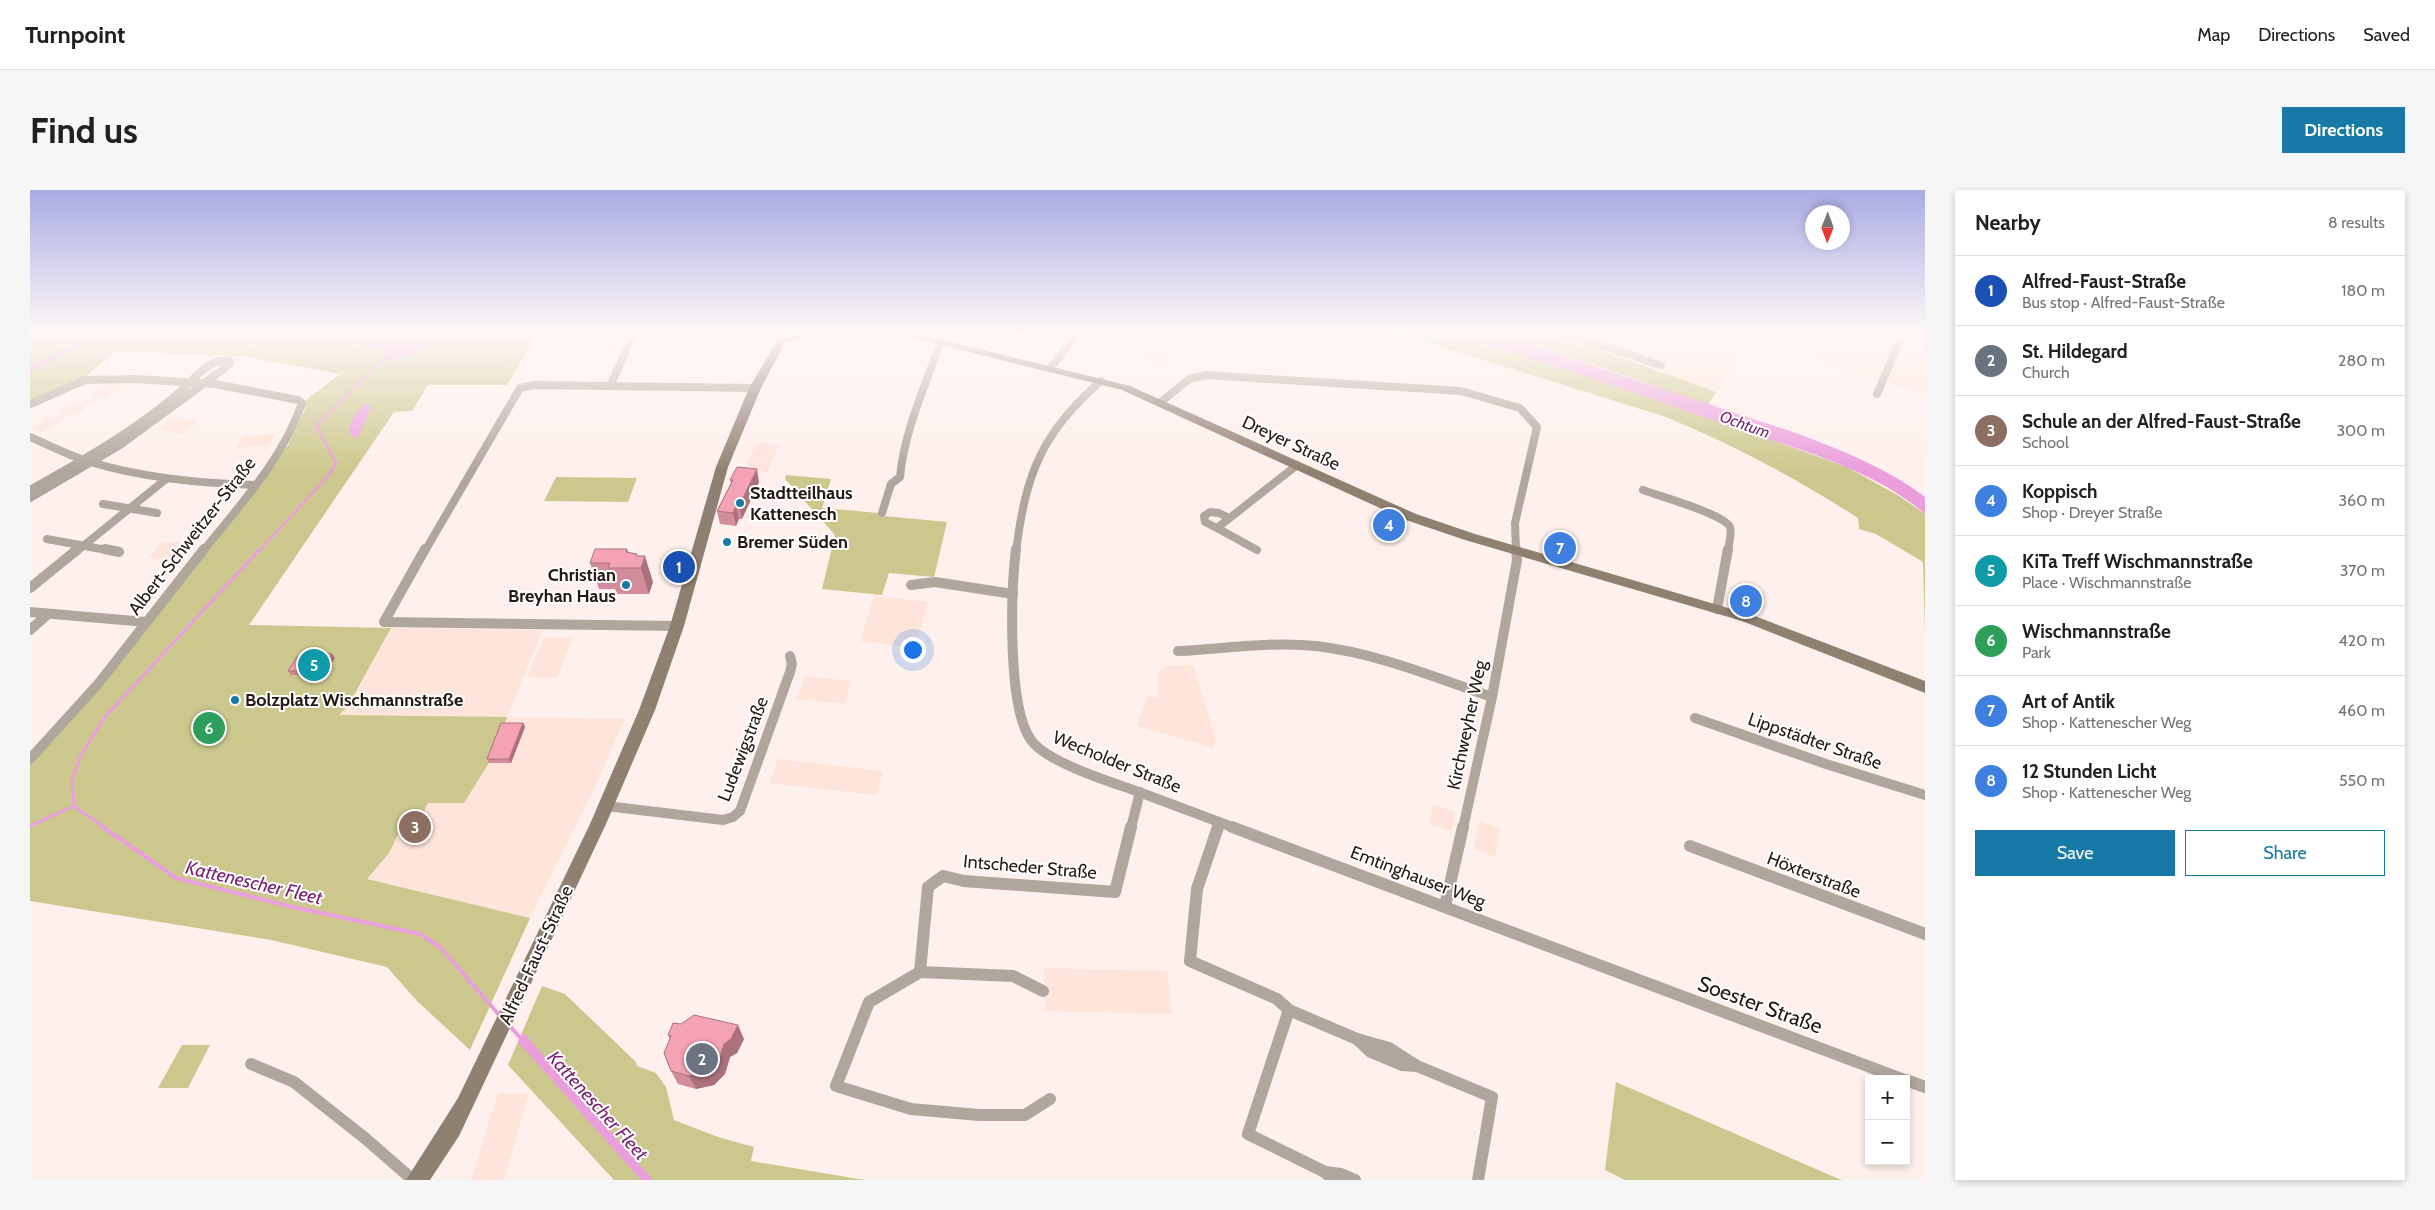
<!DOCTYPE html>
<meta charset="utf-8">
<style>
:root{--surface:#fff;--page:#f6f6f6;--text:#202124;--muted:#757577;--line:#e0e0e0;--accent:#177aa6}
body{margin:0;font-family:Cabin,sans-serif;background:var(--page);color:var(--text)}
.controls{position:absolute;right:15px;bottom:15px;display:grid;overflow:hidden;border-radius:0px;box-shadow:0 2px 8px #0003}
.controls button{width:45px;height:45px;display:grid;place-items:center;padding:0;border:0;border-bottom:1px solid var(--line);background:var(--surface);color:var(--text);font:25px sans-serif}
.compass{position:absolute;left:1775px;top:15px;width:45px;height:45px;border-radius:50%;background:var(--surface);box-shadow:0 2px 8px #0003;rotate:181deg}
.you{position:absolute;left:882px;top:459px;width:18px;height:18px;margin:-12px;border:4px solid #fff;border-radius:50%;background:#1a73e8;box-shadow:0 0 0 8px #1a73e833}
.badge{display:grid;place-items:center;width:32px;height:32px;border-radius:50%;background:var(--accent);color:#fff;font-size:16px;font-weight:700}
.pin{position:absolute;translate:-50% -50%;border:2px solid #fff;box-shadow:0 1px 5px #0006}
.list{margin:0;padding:0;list-style:none}
h2{display:flex;justify-content:space-between;align-items:center;height:65px;margin:0;padding:0 20px;font-size:21px}
h2 small{font-size:16px;font-weight:400;color:var(--muted)}
.list li{display:grid;grid-template-columns:32px 1fr auto;gap:15px;align-items:center;box-sizing:border-box;height:70px;padding:0 20px;border-top:1px solid var(--line)}
.list b{display:block;font-size:19px;white-space:nowrap}
.list p{margin:0;font-size:16px;white-space:nowrap;color:var(--muted)}
.list em{font-size:16px;font-style:normal;color:var(--muted)}
.actions{display:flex;gap:10px;padding:15px 20px}
.actions a{flex:1;padding:11px 0;border:1px solid var(--accent);border-radius:0px;text-align:center;font-size:18px;color:var(--accent)}
.actions .main{background:var(--accent);color:#fff}
.map{position:relative;flex:none;width:1895px;height:990px;overflow:hidden;border-radius:0px}
header{display:flex;align-items:center;gap:30px;box-sizing:border-box;height:70px;padding:0 25px;background:var(--surface);border-bottom:1px solid var(--line)}
header strong{font-size:24px}
nav{display:flex;gap:28px;margin-inline-start:auto;font-size:18px}
.intro{display:flex;align-items:center;justify-content:space-between;box-sizing:border-box;height:120px;padding:0 30px}
h1{margin:0;font-size:35px}
.button{padding:12px 22px;border-radius:0px;background:var(--accent);color:#fff;font-size:18px;font-weight:700}
main{display:flex;gap:30px;padding:0 30px}
aside{flex:1;background:var(--surface);border-radius:0px;box-shadow:0 2px 8px #0003}
.map>svg:first-child{display:block}
.built{fill:#fee4db}
.green{fill:#ccc88d}
.water{fill:#eb9ede}
.lines{fill:none;stroke-linecap:round;stroke-linejoin:round}
.stream-far2{stroke:#eb9ede;stroke-width:2.5}
.stream-far1{stroke:#eb9ede;stroke-width:3}
.stream{stroke:#eb9ede;stroke-width:4}
.street-far2{stroke:#b0a79c;stroke-width:8}
.street-far1{stroke:#b0a79c;stroke-width:10}
.street{stroke:#b0a79c;stroke-width:12}
.secondary{fill:#8f8172;fill-rule:evenodd}
.wall{fill:#d28c9b}
.shaded-wall{fill:#ab727e}
.building{fill:#f4a3b4;stroke:#ab727e}
.poi-dot{fill:#177aa6;stroke:#fff;stroke-width:2}
.labels{text-anchor:middle;stroke-width:4;stroke-linejoin:round;paint-order:stroke}
.far-water-label{font-size:16px;font-style:italic;fill:#7a2270;stroke:#fff}
.street-label{font-size:18px;fill:#251915;stroke:#fff}
.poi-label{font-size:18px;font-weight:bold;fill:#251915;stroke:#fff;text-anchor:start}
.water-label{font-size:19px;font-style:italic;fill:#7a2270;stroke:#fff}
.near-street-label{font-size:21px;fill:#251915;stroke:#fff}
</style>
<header>
<strong>Turnpoint</strong>
<nav><a>Map</a><a>Directions</a><a>Saved</a></nav>
</header>
<div class="intro"><h1>Find us</h1><a class="button">Directions</a></div>
<main>
<div class="map">
<svg width="1895" height="990" viewBox="0 0 1895 990">
<rect width="100%" height="100%" fill="#fef0ec"/>
<g class="built">
<path d="M1119,143H1128L1139,145L1138,148L1143,149L1139,174L1131,173L1126,175L1104,166L1109,162L1104,160Z"/>
<path d="M1523,143H1895V204L1720,150L1686,202Z"/>
<path d="M79,192L95,195L75,208L70,207L52,217L55,219L43,225L39,224L34,227L37,229L11,242L0,238L18,227L22,228L33,223L29,221L42,214L48,215L62,207L58,206Z"/>
<path d="M142,228L167,232L152,244L127,239Z"/>
<path d="M246,244L239,256L206,258L213,246Z"/>
<path d="M727,252L750,254L737,282L721,281L723,276H716Z"/>
<path d="M132,352L165,353L152,368H119Z"/>
<path d="M844,406L898,412L886,458L830,451Z"/>
<path d="M361,438L513,440L477,527L595,529L561,605L500,728L294,680L262,573L319,514Z"/>
<path d="M514,447H543L527,488L497,487Z"/>
<path d="M1163,475L1186,549L1183,558L1107,536L1118,506L1127,508V484L1135,476Z"/>
<path d="M775,486L821,491L814,514L767,509Z"/>
<path d="M748,569L853,581L847,605L739,593Z"/>
<path d="M1403,614L1425,622L1421,641L1399,634Z"/>
<path d="M1449,631L1470,638L1465,667L1444,659Z"/>
<path d="M1014,778L1137,781L1142,824L1015,821Z"/>
<path d="M468,903H499L474,990H441Z"/>
</g>
<g class="green">
<path d="M0,143H65L61,148L79,143H272L355,160L352,170L365,169L404,153L422,143H508L477,195H398L382,221L364,222L219,435L361,438L319,514L309,525L477,527L459,573L434,613H398L387,636H372L359,663L337,689L500,728L440,860L387,811L357,777L241,750L0,711V572L258,255L275,219V211L310,184L212,166L86,161L57,185L0,212Z"/>
<path d="M1366,143H1417L1481,161L1616,205L1817,277L1869,306L1895,324V442L1893,372L1846,344L1829,339L1828,328C1766,288 1702,254 1633,226Z"/>
<path d="M1461,143H1523L1686,202L1678,215L1582,181Z"/>
<path d="M756,285L801,289L792,318L849,323L854,326L917,332L904,387L859,383L852,405L792,399L805,345L755,289Z"/>
<path d="M526,287L607,288L598,312L514,311Z"/>
<path d="M512,796L535,804L606,872L607,876L626,883L636,897L644,930L688,947L724,957L721,971L835,990H584L478,875Z"/>
<path d="M152,855H180L158,898H128Z"/>
<path d="M1586,892L1802,986L1812,990H1595L1575,980Z"/>
</g>
<g class="water">
<path d="M63,143H79L59,149L50,158L22,169L0,182V177Z"/>
<path d="M272,143H422C401,155 377,171 352,170L354,160Z"/>
<path d="M1417,143H1461L1470,145L1766,243C1811,260 1857,278 1895,307V324C1839,276 1764,259 1696,235C1603,202 1513,170 1417,143Z"/>
<path d="M335,214H339L340,220L329,245L325,248L320,244C319,230 324,223 335,214Z"/>
<path d="M493,842L623,990H611L488,852Z"/>
</g>
<g class="lines">
<path class="stream-far2" d="M229,361L298,286L306,273L286,236L352,170"/>
<g class="stream-far1">
<path d="M0,636L44,616"/>
<path d="M75,638L44,616L42,590L50,567L74,528L230,359"/>
</g>
<g class="stream">
<path d="M73,637L146,688L263,717L390,744L410,757L470,826"/>
<path d="M478,834L492,850"/>
</g>
<g class="street-far2">
<path d="M1532,143L1558,151"/>
<path d="M1565,143L1558,151L1631,175"/>
<path d="M1021,178L1047,143"/>
<path d="M580,196L604,143"/>
<path d="M1847,204L1873,143"/>
<path d="M1131,212L1159,189L1176,185L1431,201L1490,218L1507,237L1485,333L1486,361"/>
<path d="M0,214L55,190L106,189L185,194L268,210L272,213C253,269 210,315 173,361"/>
<path d="M0,247C19,255 37,265 57,271C112,288 168,293 225,295"/>
<path d="M0,300C52,271 105,241 150,202C164,189 177,169 199,170L200,173L191,181L90,255L0,308"/>
<path d="M1613,300C1629,306 1694,324 1700,337C1702,344 1699,353 1698,361"/>
<path d="M73,314L127,323"/>
<path d="M852,323L861,294L870,287C874,241 896,194 911,151"/>
<path d="M1187,338L1175,332L1174,326L1180,322L1189,323L1199,328"/>
<path d="M17,349L82,361"/>
<path d="M1227,360L1187,338L1267,275"/>
<path d="M47,361L136,289"/>
<path d="M395,361L490,198L504,195L725,198"/>
<path d="M986,361C996,284 1011,243 1071,191"/>
</g>
<g class="street-far1">
<path d="M75,359L89,362"/>
<path d="M395,359L354,432L647,436"/>
<path d="M986,359C981,400 977,517 1001,550C1017,573 1082,592 1109,602C1141,614 1173,626 1205,638"/>
<path d="M881,395L905,392L983,404"/>
<path d="M0,398L48,359"/>
<path d="M1687,419L1698,359"/>
<path d="M0,422L116,432"/>
<path d="M0,440L17,425"/>
<path d="M1148,461C1194,459 1240,451 1286,456C1347,463 1404,487 1462,507"/>
<path d="M1665,528L1796,574L1895,605"/>
<path d="M0,569L68,494L174,359"/>
<path d="M576,616L693,630L703,627L710,621L760,482L762,474L760,466"/>
<path d="M1101,638L1110,602"/>
<path d="M1187,638L1189,632"/>
<path d="M1433,638L1462,507L1487,370L1486,359"/>
</g>
<g class="street">
<path d="M1188,637L1167,699L1160,771L1247,809L1259,820L1327,849L1341,862L1372,875L1387,876L1462,907L1448,990"/>
<path d="M1202,637L1872,889"/>
<path d="M1660,656L1895,744"/>
<path d="M1415,716L1433,637"/>
<path d="M890,782L898,697L913,686L934,691L1085,702L1101,637"/>
<path d="M1013,801L983,786L890,782L839,812L806,896L881,919L949,925H995L1020,909"/>
<path d="M1259,820L1218,944L1295,982L1303,990"/>
<path d="M1327,849L1359,858L1387,876"/>
<path d="M221,874L264,892L336,949L383,990"/>
<path d="M1876,890L1895,897"/>
<path d="M1295,982L1311,984L1325,990"/>
</g>
<g class="secondary">
<path d="M747,143H757V145C766,147 776,142 785,143L766,151H756L731,198L698,277L654,436L625,520L576,634L429,946L400,990H376L428,908L560,634L609,520L640,436L686,277L719,198L746,153Z"/>
<path d="M869,143H885L1100,196L1386,324L1445,344L1722,425L1895,491V503L1712,431L1435,350L1376,330L1092,200L870,145Z"/>
</g>
</g>
<g class="wall">
<path d="M700,290L729,292L712,329H709L706,336L690,334L687,321L701,294Z"/>
<path d="M597,359L599,363L607,366L623,392L619,404H587L585,399H569L560,373Z"/>
<path d="M302,464L305,468L297,480H281L278,485H261L258,481L284,466Z"/>
<path d="M493,533L495,537L481,573H459L457,569Z"/>
<path d="M638,845L714,849L707,863L700,867L695,884L684,895L666,899L648,894L641,881L640,849Z"/>
</g>
<g class="shaded-wall">
<path d="M727,279L729,292L712,329L709,316Z"/>
<path d="M706,316L709,329L706,336L703,323Z"/>
<path d="M615,366L623,392L619,404L611,378Z"/>
<path d="M302,464L305,468L297,480L294,476Z"/>
<path d="M278,476L281,480L278,485L275,481Z"/>
<path d="M493,533L495,537L481,573L479,569Z"/>
<path d="M708,835L714,849L707,863L700,867L695,884L684,895L666,899L659,886L694,854Z"/>
</g>
<g class="building">
<path d="M707,277L727,279L709,316H706L703,323L687,321L703,290H700Z"/>
<path d="M565,359H597L596,362L607,364L606,366H615L611,378H578L580,373H560Z"/>
<path d="M285,463L302,464L294,476H278L275,481H258L268,466H284Z"/>
<path d="M471,533H493L479,569H457Z"/>
<path d="M664,825L708,835L701,849L694,854L689,871L677,882L659,886L641,881L634,863L641,846L638,845L643,833L651,834Z"/>
</g>
<linearGradient id="sky" x2="0" y2="1"><stop stop-color="#a9abe4"/><stop offset="0.51" stop-color="#fff8f6"/><stop offset="1" stop-color="#fff8f6" stop-opacity="0"/></linearGradient>
<rect width="1895" height="281" fill="url(#sky)"/>
<g class="poi-dot">
<circle cx="710" cy="313" r="5"/>
<circle cx="697" cy="352" r="5"/>
<circle cx="596" cy="395" r="5"/>
<circle cx="205" cy="510" r="5"/>
</g>
<g class="labels">
<g class="far-water-label">
<text transform="translate(1715 234) rotate(20)" y="6">Ochtum</text>
</g>
<g class="street-label">
<text transform="translate(1261 253) rotate(25)" y="6">Dreyer Straße</text>
<text transform="translate(162 346) rotate(-52)" y="6">Albert-Schweitzer-Straße</text>
<text transform="translate(1437 535) rotate(-78)" y="6">Kirchweyher Weg</text>
<text transform="translate(1785 551) rotate(19)" y="6">Lippstädter Straße</text>
<text transform="translate(713 559) rotate(-69)" y="6">Ludewigstraße</text>
<text transform="translate(1087 572) rotate(22)" y="6">Wecholder Straße</text>
<text transform="translate(1000 677) rotate(5)" y="6">Intscheder Straße</text>
<text transform="translate(1784 685) rotate(21)" y="6">Höxterstraße</text>
<text transform="translate(1388 687) rotate(21)" y="6">Emtinghauser Weg</text>
<text transform="translate(506 765) rotate(-65)" y="6">Alfred-Faust-Straße</text>
</g>
<g class="poi-label">
<text x="720" y="309">Stadtteilhaus<tspan x="720" dy="21">Kattenesch</tspan></text>
<text x="707" y="358">Bremer Süden</text>
<text x="586" y="391" text-anchor="end">Christian<tspan x="586" dy="21">Breyhan Haus</tspan></text>
<text x="215" y="516">Bolzplatz Wischmannstraße</text>
</g>
<g class="water-label">
<text transform="translate(224 692) rotate(13)" y="7">Kattenescher Fleet</text>
<text transform="translate(568 915) rotate(48)" y="7">Kattenescher Fleet</text>
</g>
<g class="near-street-label">
<text transform="translate(1730 815) rotate(20)" y="7">Soester Straße</text>
</g>
</g>
</svg>
<div class="controls">
<button>+</button>
<button>−</button>
</div>
<svg class="compass" viewBox="-18 -18 36 36"><path d="M0-13l5 13h-10z" fill="#e53935"/><path d="M0 13l5-13h-10z" fill="#757577"/></svg>
<div class="you"></div>
<div class="pin badge" style="left:649px;top:377px;background:#1a4fb4">1</div>
<div class="pin badge" style="left:672px;top:869px;background:#6b7280">2</div>
<div class="pin badge" style="left:385px;top:637px;background:#8d6e63">3</div>
<div class="pin badge" style="left:1359px;top:335px;background:#3f7fe0">4</div>
<div class="pin badge" style="left:284px;top:475px;background:#0f9aa8">5</div>
<div class="pin badge" style="left:179px;top:538px;background:#2e9e5b">6</div>
<div class="pin badge" style="left:1530px;top:358px;background:#3f7fe0">7</div>
<div class="pin badge" style="left:1716px;top:411px;background:#3f7fe0">8</div>
</div>
<aside>
<h2>Nearby<small>8 results</small></h2>
<ul class="list">
<li><span class="badge" style="background:#1a4fb4">1</span><div><b>Alfred-Faust-Straße</b><p>Bus stop · Alfred-Faust-Straße</p></div><em>180 m</em></li>
<li><span class="badge" style="background:#6b7280">2</span><div><b>St. Hildegard</b><p>Church</p></div><em>280 m</em></li>
<li><span class="badge" style="background:#8d6e63">3</span><div><b>Schule an der Alfred-Faust-Straße</b><p>School</p></div><em>300 m</em></li>
<li><span class="badge" style="background:#3f7fe0">4</span><div><b>Koppisch</b><p>Shop · Dreyer Straße</p></div><em>360 m</em></li>
<li><span class="badge" style="background:#0f9aa8">5</span><div><b>KiTa Treff Wischmannstraße</b><p>Place · Wischmannstraße</p></div><em>370 m</em></li>
<li><span class="badge" style="background:#2e9e5b">6</span><div><b>Wischmannstraße</b><p>Park</p></div><em>420 m</em></li>
<li><span class="badge" style="background:#3f7fe0">7</span><div><b>Art of Antik</b><p>Shop · Kattenescher Weg</p></div><em>460 m</em></li>
<li><span class="badge" style="background:#3f7fe0">8</span><div><b>12 Stunden Licht</b><p>Shop · Kattenescher Weg</p></div><em>550 m</em></li>
</ul>
<div class="actions"><a class="main">Save</a><a>Share</a></div>
</aside>
</main>
